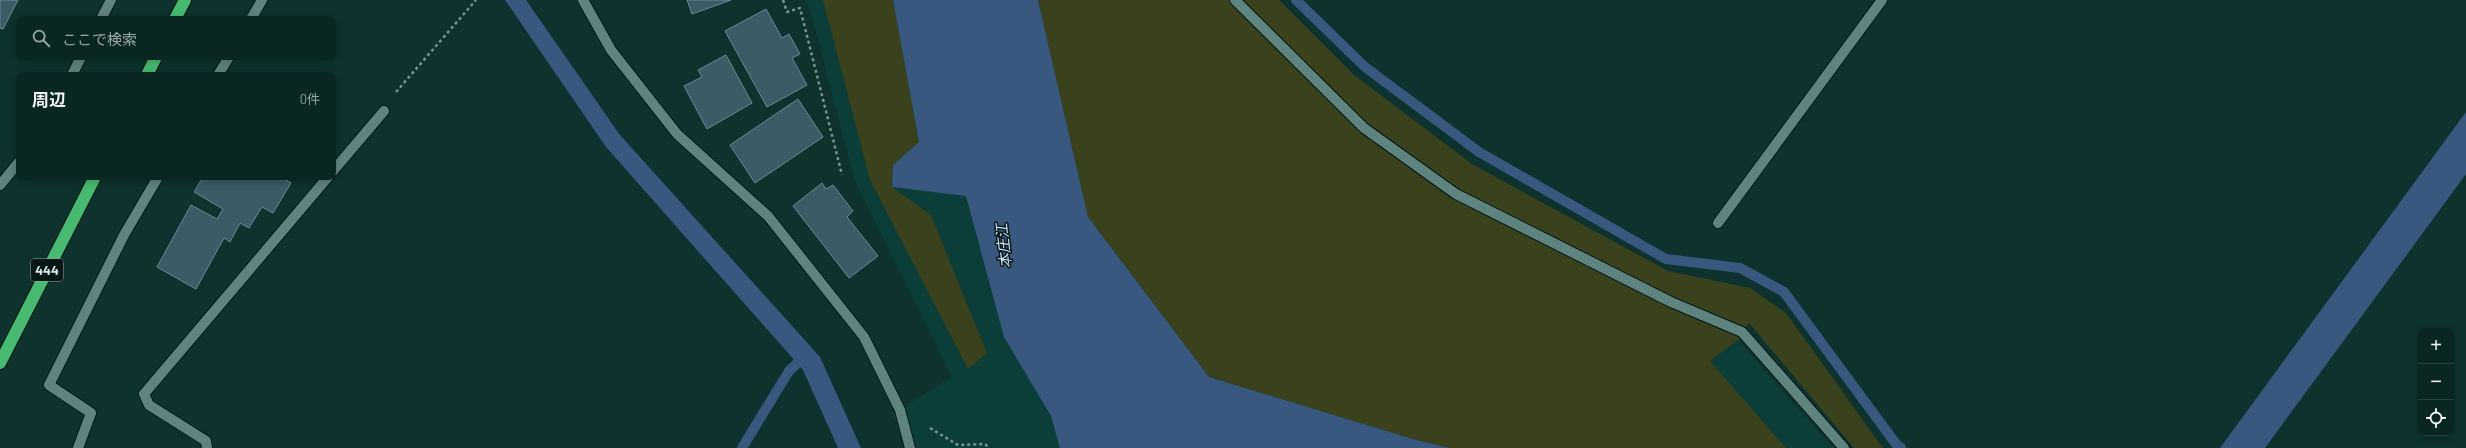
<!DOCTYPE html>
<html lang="ja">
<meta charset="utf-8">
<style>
:root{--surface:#0a2622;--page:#18322f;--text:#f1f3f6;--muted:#99a5a5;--line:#2a4340}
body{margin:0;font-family:Barlow,"Noto Sans JP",sans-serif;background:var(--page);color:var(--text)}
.controls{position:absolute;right:12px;bottom:12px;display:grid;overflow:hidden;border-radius:8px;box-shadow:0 2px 10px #0003}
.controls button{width:36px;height:36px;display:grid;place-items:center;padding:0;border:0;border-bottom:1px solid var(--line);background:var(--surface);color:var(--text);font:20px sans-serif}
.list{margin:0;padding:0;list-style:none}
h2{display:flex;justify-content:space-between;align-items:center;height:52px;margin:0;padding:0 16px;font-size:17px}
h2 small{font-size:13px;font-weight:400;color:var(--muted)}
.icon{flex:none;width:22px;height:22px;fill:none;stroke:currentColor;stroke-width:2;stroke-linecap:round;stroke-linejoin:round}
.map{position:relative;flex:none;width:2466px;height:448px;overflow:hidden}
.search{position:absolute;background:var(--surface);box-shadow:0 2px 10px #0003;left:16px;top:16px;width:320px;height:44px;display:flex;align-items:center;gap:10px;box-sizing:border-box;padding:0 14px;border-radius:8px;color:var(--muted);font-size:15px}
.panel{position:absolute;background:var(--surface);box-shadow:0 2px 10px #0003;left:16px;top:72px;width:320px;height:108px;border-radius:8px}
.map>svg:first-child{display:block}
.built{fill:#0b3d39}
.green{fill:#3a411d}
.water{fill:#38587f}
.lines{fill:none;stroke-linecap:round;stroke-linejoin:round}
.stream{stroke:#38587f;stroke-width:10}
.building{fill:#3b5b65;stroke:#698a95}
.minor-casing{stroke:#001816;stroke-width:12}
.highway-casing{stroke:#001816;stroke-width:14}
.path{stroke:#799390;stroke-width:2.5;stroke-dasharray:3 3;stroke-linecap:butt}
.minor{stroke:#5f837f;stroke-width:10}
.highway{stroke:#47b971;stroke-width:12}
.labels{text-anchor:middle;stroke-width:3;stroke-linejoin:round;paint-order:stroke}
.shield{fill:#081615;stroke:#95a7a5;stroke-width:1}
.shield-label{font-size:13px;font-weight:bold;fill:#d2e5e3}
.water-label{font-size:15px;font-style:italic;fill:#cee3fd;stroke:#081615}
</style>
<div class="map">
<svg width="2466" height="448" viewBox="0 0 2466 448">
<rect width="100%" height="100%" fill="#0e322e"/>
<g class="built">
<path d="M805,0H1038L1088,217L1416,440L1450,448H908L892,414L952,377L855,182L811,14Z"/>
<path d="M1738,340L1833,448H1689L1709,361Z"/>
</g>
<g class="green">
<path d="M823,0H893L919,142L893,165L892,187L931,215L987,353L968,369L870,180Z"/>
<path d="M1038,0H1279L1354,75L1472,164L1668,271L1750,288L1786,313L1883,448H1854L1749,323L1738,340L1710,361L1786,448H1450L1416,440L1209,377L1088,217Z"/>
</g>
<g class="water">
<path d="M505,0H526L620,135L820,357L861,448H838L803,370L606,147Z"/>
<path d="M893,0H1038L1088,217L1209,377L1416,440L1450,448H1060L1051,416L1004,337L966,196L892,187L893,165L919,142Z"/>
<path d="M2466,112V174L2265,448H2220Z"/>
</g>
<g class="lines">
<g class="stream">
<path d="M1296,0L1365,67L1479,152L1666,259L1740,268L1784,292L1896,444L1901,448"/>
<path d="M742,448L789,371L807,354"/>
</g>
</g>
<g class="building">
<path d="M0,0H18L3,29L0,28Z"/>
<path d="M687,0H731L692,14Z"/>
<path d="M766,9L782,38L789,34L800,54L792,58L807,85L767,107L725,31Z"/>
<path d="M726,55L752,103L707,129L684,86L702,77L698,70Z"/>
<path d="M798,99L823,137L755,183L730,145Z"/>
<path d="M203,177H281L291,183L273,213L262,207L249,228L240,223L230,242L224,238L196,289L157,267L191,205L217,219L223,209L194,192Z"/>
<path d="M822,183L826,189L833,185L853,211L847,217L878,256L849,278L793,206Z"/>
</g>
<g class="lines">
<g class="minor-casing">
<g id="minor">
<path d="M583,0L611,50L677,134L768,216L864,337L900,410L910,448"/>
<path d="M1235,0L1364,128L1456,194L1671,302L1742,332L1844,448"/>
<path d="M101,19L111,0"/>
<path d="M251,19L262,0"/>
<path d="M72,75L81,57"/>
<path d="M218,75L229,57"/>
<path d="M333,171L384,111"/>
<path d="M0,185L19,162"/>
<path d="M1718,223L1882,0"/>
<path d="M78,448L91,413L49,385L124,235L158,177"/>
<path d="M207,448L206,441L149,405L144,394L328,177"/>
</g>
</g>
<g class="highway-casing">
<g id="highway">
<path d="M175,19L185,0"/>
<path d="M147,75L156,57"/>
<path d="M0,363L95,177"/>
</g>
</g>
<g class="path">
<path d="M783,0L787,12L800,8L842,175"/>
<path d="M396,92L476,0"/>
<path d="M930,428L958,445L985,444L989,448"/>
</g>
<use href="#minor" class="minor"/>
<use href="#highway" class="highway"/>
</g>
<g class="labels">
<rect class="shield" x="31" y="259" width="32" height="22" rx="3"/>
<g class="shield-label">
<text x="47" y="275">444</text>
</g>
<g class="water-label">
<text transform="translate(1004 246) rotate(-96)" y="5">本庄江</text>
</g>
</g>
</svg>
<div class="controls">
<button>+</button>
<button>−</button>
<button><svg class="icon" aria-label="locate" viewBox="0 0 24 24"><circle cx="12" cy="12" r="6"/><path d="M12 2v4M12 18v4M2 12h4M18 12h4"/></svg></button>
</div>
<div class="search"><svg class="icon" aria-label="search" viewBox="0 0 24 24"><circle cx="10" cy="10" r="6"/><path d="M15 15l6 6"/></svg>ここで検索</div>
<section class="panel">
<h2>周辺<small>0件</small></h2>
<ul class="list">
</ul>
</section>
</div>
